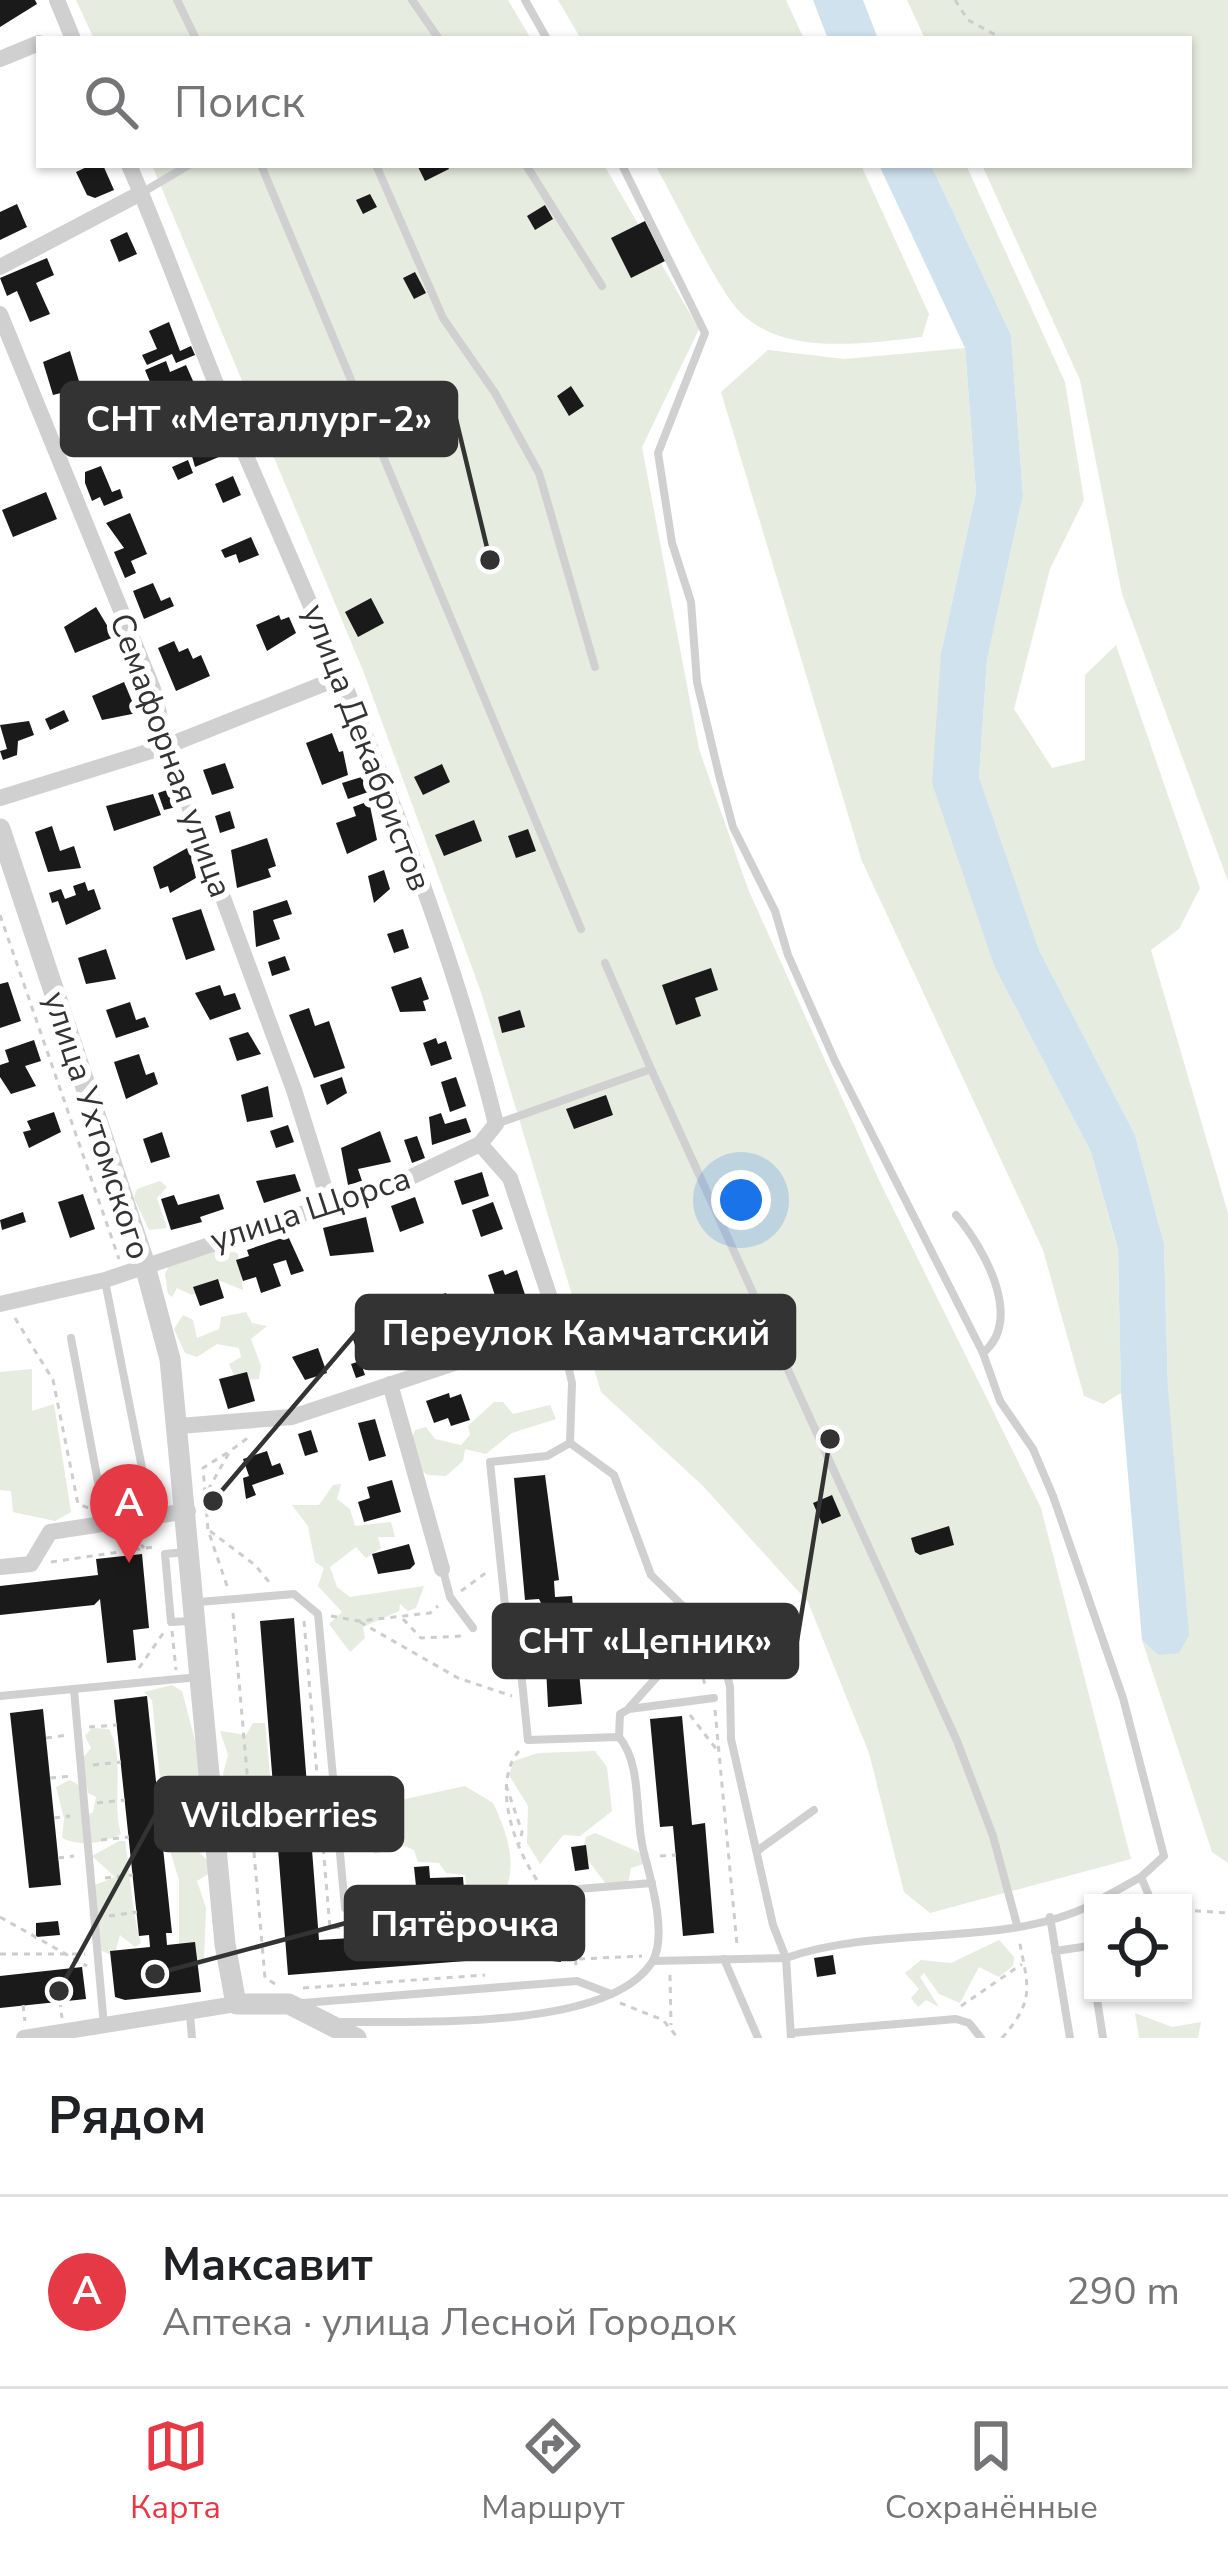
<!DOCTYPE html>
<html lang="ru">
<meta charset="utf-8">
<style>
:root{--surface:#fff;--page:#f2f2f2;--text:#202124;--muted:#757577;--line:#e0e0e0;--accent:#e63946}
body{margin:0;font-family:"Nunito Sans",sans-serif;background:var(--page);color:var(--text)}
.controls{position:absolute;right:36px;bottom:36px;display:grid;overflow:hidden;border-radius:0px;box-shadow:0 3px 9px #0004}
.controls button{width:108px;height:108px;display:grid;place-items:center;padding:0;border:0;border-bottom:3px solid var(--line);background:var(--surface);color:var(--text);font:60px sans-serif}
.you{position:absolute;left:741px;top:1200px;width:42px;height:42px;margin:-30px;border:9px solid #fff;border-radius:50%;background:#1a73e8;box-shadow:0 0 0 18px #1a73e833}
.badge{display:grid;place-items:center;width:78px;height:78px;border-radius:50%;background:var(--accent);color:#fff;font-size:39px;font-weight:700}
.pin{position:absolute;translate:-50% -99px;filter:drop-shadow(0 3px 6px #0008)}
.pin::after{content:'';position:absolute;top:63px;width:42px;height:36px;background:inherit;clip-path:polygon(0 0,100% 0,50% 100%)}
.list{margin:0;padding:0;list-style:none}
h2{display:flex;justify-content:space-between;align-items:center;height:156px;margin:0;padding:0 48px;font-size:51px}
h2 small{font-size:39px;font-weight:400;color:var(--muted)}
.list li{display:grid;grid-template-columns:78px 1fr auto;gap:36px;align-items:center;box-sizing:border-box;height:192px;padding:0 48px;border-top:3px solid var(--line)}
.list b{display:block;font-size:45px;white-space:nowrap}
.list p{margin:0;font-size:39px;white-space:nowrap;color:var(--muted)}
.list em{font-size:39px;font-style:normal;color:var(--muted)}
.icon{flex:none;width:66px;height:66px;fill:none;stroke:currentColor;stroke-width:2;stroke-linecap:round;stroke-linejoin:round}
.map{position:relative;flex:none;width:1228px;height:2038px;overflow:hidden}
.search{position:absolute;background:var(--surface);box-shadow:0 3px 9px #0004;left:36px;right:36px;top:36px;height:132px;display:flex;align-items:center;gap:30px;box-sizing:border-box;padding:0 42px;border-radius:0px;color:var(--muted);font-size:45px}
.sheet{height:348px;background:var(--surface)}
nav{display:flex;justify-content:space-around;align-items:center;box-sizing:border-box;height:168px;border-top:3px solid var(--line);background:var(--surface);font-size:33px;color:var(--muted)}
nav a{display:grid;justify-items:center;gap:6px}
nav .on{color:var(--accent)}
.map>svg:first-child{display:block}
.green{fill:#e6ecdf}
.water{fill:#cfe2ee}
.building{fill:#1a1a1a}
.lines{fill:none;stroke-linecap:round;stroke-linejoin:round}
.path{stroke:#cdcdcd;stroke-width:3;stroke-dasharray:6 6;stroke-linecap:butt}
.service{stroke:#d0d0d0;stroke-width:8}
.minor{stroke:#d0d0d0;stroke-width:16}
.tertiary{stroke:#d0d0d0;stroke-width:21}
.labels{text-anchor:middle;stroke-width:12;stroke-linejoin:round;paint-order:stroke}
.street-label{font-size:33px;fill:#333;stroke:#fff}
.leader{fill:none;stroke:#333;stroke-width:4.5}
.callout-dot{fill:#333;stroke:#fff;stroke-width:4.5}
.callout{fill:#333;stroke:#333;stroke-width:4.5}
.callout-label{font-size:36px;text-anchor:middle;font-weight:bold;fill:#fff}
</style>
<div class="map">
<svg width="1228" height="2038" viewBox="0 0 1228 2038">
<rect width="100%" height="100%" fill="#fff"/>
<g class="green">
<path d="M76,0H508L531,39H94Z"/>
<path d="M558,0H786L804,39H581Z"/>
<path d="M907,0H1228V881L1122,594L1080,380L982,165H1189V39H925Z"/>
<path d="M152,165H604L699,329L642,447L699,749L748,889L878,1178L1041,1508L1131,1859L930,1913L904,1892L869,1753L808,1602L703,1486L601,1392L481,992L364,673Z"/>
<path d="M655,165H861L929,314L922,337C867,343 784,357 740,312C716,287 675,199 655,165Z"/>
<path d="M931,165H966L1065,382L1084,500L1050,569L1014,709L1052,768L1085,760V675L1116,645L1200,888L1179,929L1151,950L1228,1213V1863L1212,1852L1142,1640L1158,1655L1168,1390L1164,1244L1135,1135L1039,950L979,777L987,660L1023,495L1011,335Z"/>
<path d="M965,348L976,492L941,653L995,968L1091,1152L1118,1251L1121,1393L1103,1404L1084,1396L1043,1250L862,861L721,392L768,350L844,359Z"/>
<path d="M160,1181L167,1187L157,1198L167,1228L149,1230L134,1198L137,1189Z"/>
<path d="M217,1244L238,1254L243,1290L221,1281L192,1295L177,1288L172,1297L168,1294L165,1274L172,1260Z"/>
<path d="M246,1312L252,1323L267,1326L251,1339L261,1366L259,1379L236,1380L229,1364L241,1357L239,1348L217,1344L197,1357L185,1353L174,1329L183,1315L193,1320L197,1338L219,1329L221,1317Z"/>
<path d="M32,1369V1411L54,1404L71,1512L55,1521L13,1512L11,1491L0,1490V1372Z"/>
<path d="M494,1402H503L513,1414L550,1405L556,1419L512,1433L486,1454L465,1449L463,1461L446,1476L428,1475L403,1460L415,1430L426,1427L435,1439L461,1445L470,1435L468,1426Z"/>
<path d="M341,1484L337,1499L350,1509L355,1526L391,1522L395,1537H378L381,1548L366,1558L356,1547L330,1567L337,1587L350,1597L424,1586L416,1608L408,1611L400,1604L399,1611L363,1627L365,1638L350,1652L329,1624L342,1612L318,1586L324,1568L315,1562L308,1526L292,1505H319L333,1485Z"/>
<path d="M172,1685L182,1691L202,1767L208,1846L200,1853L209,1862L210,1873L197,1881L206,1908L204,1959L191,1964L179,1947V1880L166,1838L152,1700L144,1692Z"/>
<path d="M253,1723H265L275,1826L269,1836L259,1831L253,1804L230,1792L223,1774L228,1755L220,1731L246,1735Z"/>
<path d="M92,1728L109,1729C126,1761 111,1801 121,1834C104,1843 79,1847 62,1838L64,1818L56,1787L70,1780L80,1786L83,1817L93,1812L96,1797L88,1793L82,1759L91,1748L85,1736Z"/>
<path d="M595,1751L607,1767L612,1811L580,1836L563,1835L540,1864L527,1843L528,1806L509,1775L514,1761L538,1753Z"/>
<path d="M465,1786L493,1803C511,1841 519,1870 498,1908L481,1907L467,1893L465,1875L446,1873L439,1863L418,1862L414,1850L405,1846L374,1854L371,1841L379,1832L370,1819L373,1806Z"/>
<path d="M595,1833L641,1853L643,1864L631,1868L628,1883L606,1884L582,1852L586,1837Z"/>
<path d="M119,1841H125C131,1877 131,1910 141,1943L135,1947L120,1935L114,1956L95,1948L100,1937L93,1930L95,1885L115,1877L92,1856Z"/>
<path d="M999,1940L1014,1957L1013,1966L999,1977L979,1967L960,2003L939,1994L924,1973L920,1977L939,2007L926,2000L918,2007L911,1998L919,1989L905,1973L921,1960L951,1963Z"/>
<path d="M1135,2013L1172,2027L1201,2022L1198,2038H1139Z"/>
</g>
<g class="water">
<path d="M813,0H863L878,39H828Z"/>
<path d="M879,165H931L1011,335L1023,495L987,660L979,777L1039,950L1135,1135L1164,1244L1168,1390L1189,1635L1179,1653L1158,1655L1142,1640L1121,1393L1118,1250L1091,1152L995,968L932,783L941,653L976,492L965,348Z"/>
</g>
<g class="building">
<path d="M0,0H35L37,4L0,27Z"/>
<path d="M91,165H103L114,190L95,198L87,195L76,172Z"/>
<path d="M417,165H447L449,169L425,181Z"/>
<path d="M370,194L377,207L363,214L356,200Z"/>
<path d="M17,204L27,227L0,240V212Z"/>
<path d="M545,205L553,219L535,230L527,216Z"/>
<path d="M645,221L665,261L631,278L611,238Z"/>
<path d="M127,232L137,254L119,262L110,240Z"/>
<path d="M47,258L54,275L36,283L50,314L30,322L17,291L7,296L0,278Z"/>
<path d="M415,272L426,293L414,299L403,278Z"/>
<path d="M169,322L180,351L191,346L195,355L176,363L172,354L147,365L142,355L157,349L149,331Z"/>
<path d="M70,351L81,388L53,395L43,362Z"/>
<path d="M166,361L170,372L186,365L197,390L167,403L162,392L155,394L145,370Z"/>
<path d="M571,386L584,406L569,416L557,396Z"/>
<path d="M213,423L226,454L195,467L186,435Z"/>
<path d="M188,460L193,473L178,480L172,467Z"/>
<path d="M101,466L112,492L120,489L123,498L104,506L100,497L92,501L85,483V472Z"/>
<path d="M233,476L241,495L223,503L215,484Z"/>
<path d="M46,492L57,519L13,537L2,510Z"/>
<path d="M130,513L147,554L131,561L136,573L125,578L114,552L124,548L106,523Z"/>
<path d="M251,537L259,555L239,563L236,554L225,558L221,550Z"/>
<path d="M153,583L161,601L170,597L174,606L144,619L133,591Z"/>
<path d="M371,598L384,623L358,637L345,612Z"/>
<path d="M96,607L114,637L75,653L64,627Z"/>
<path d="M279,615L281,620L289,617L296,633L267,651L256,625Z"/>
<path d="M174,641L179,652L188,648L193,659L201,655L210,676L176,691L158,648Z"/>
<path d="M124,682L137,713L102,720L92,696Z"/>
<path d="M64,710L69,721L50,730L45,719Z"/>
<path d="M29,721L34,735L18,741L17,755L3,760L0,751L7,749L0,725Z"/>
<path d="M332,733L339,752L343,751L348,775L322,785L306,743Z"/>
<path d="M225,763L234,788L212,795L203,770Z"/>
<path d="M442,764L450,782L423,795L414,777Z"/>
<path d="M368,775L374,790L348,799L342,783Z"/>
<path d="M170,789L176,807L164,810L158,793Z"/>
<path d="M153,794L161,815L114,831L106,806Z"/>
<path d="M369,801L377,840L347,854L336,823L356,816L353,807Z"/>
<path d="M230,811L235,828L220,833L215,816Z"/>
<path d="M474,820L482,841L444,856L435,835Z"/>
<path d="M52,826L60,851L74,846L81,868L48,872L35,832Z"/>
<path d="M528,829L536,851L516,858L508,836Z"/>
<path d="M267,838L276,866L268,869L271,877L237,888L231,850Z"/>
<path d="M189,847L196,878L170,893L168,886L160,889L153,867Z"/>
<path d="M384,870L390,889L374,903L368,876Z"/>
<path d="M85,882L88,891L94,889L101,909L66,925L58,901L52,903L49,893L61,889L65,899L76,895L73,886Z"/>
<path d="M287,900L292,914L273,920L280,939L256,947L253,911Z"/>
<path d="M201,909L215,950L186,960L172,918Z"/>
<path d="M403,929L409,948L394,953L387,934Z"/>
<path d="M106,949L116,979L86,984L78,958Z"/>
<path d="M285,956L290,970L272,976L268,962Z"/>
<path d="M711,968L718,990L695,998L701,1016L676,1025L662,985Z"/>
<path d="M421,977L429,999L423,1001L426,1011L400,1012L391,987Z"/>
<path d="M8,982L21,1021L0,1028V984Z"/>
<path d="M220,985L224,996L235,993L241,1009L210,1020L195,993Z"/>
<path d="M130,1002L136,1020L145,1017L149,1027L116,1038L106,1010Z"/>
<path d="M309,1008L315,1026L329,1021L345,1068L314,1078L289,1015Z"/>
<path d="M520,1010L525,1027L502,1033L498,1017Z"/>
<path d="M248,1032L261,1054L237,1061L229,1038Z"/>
<path d="M436,1038L438,1044L446,1041L452,1059L431,1066L423,1043Z"/>
<path d="M34,1040L41,1061L25,1066L36,1086L11,1094L0,1077V1065L9,1062L5,1050Z"/>
<path d="M139,1054L146,1075L154,1072L158,1084L126,1099L114,1062Z"/>
<path d="M342,1077L347,1093L327,1105L320,1085Z"/>
<path d="M456,1077L466,1106L450,1112L441,1082Z"/>
<path d="M268,1086L273,1117L247,1122L241,1095Z"/>
<path d="M606,1095L613,1115L574,1129L566,1109Z"/>
<path d="M54,1112L61,1132L29,1148L23,1132L31,1130L27,1121Z"/>
<path d="M441,1113L445,1124L466,1118L471,1132L432,1145L429,1117Z"/>
<path d="M288,1125L294,1142L276,1148L270,1131Z"/>
<path d="M380,1131L391,1162L358,1169L362,1181L348,1185L341,1148Z"/>
<path d="M162,1132L170,1157L151,1163L143,1139Z"/>
<path d="M417,1136L425,1158L412,1163L404,1140Z"/>
<path d="M482,1172L489,1196L462,1205L454,1181Z"/>
<path d="M295,1174L301,1191L264,1203L256,1181Z"/>
<path d="M83,1194L95,1229L70,1238L58,1202Z"/>
<path d="M219,1194L224,1209L200,1217L202,1222L171,1230L161,1199L174,1195L178,1205Z"/>
<path d="M415,1197L424,1223L400,1232L391,1206Z"/>
<path d="M493,1202L503,1229L481,1237L472,1210Z"/>
<path d="M23,1212L26,1222L2,1230L0,1220Z"/>
<path d="M366,1217L374,1252L330,1256L323,1228Z"/>
<path d="M288,1236L304,1271L291,1275L286,1260L273,1264L281,1286L261,1293L256,1277L243,1281L236,1260L249,1256L247,1250Z"/>
<path d="M503,1270L505,1275L517,1270L529,1307L504,1322L488,1275Z"/>
<path d="M218,1279L224,1298L200,1306L193,1287Z"/>
<path d="M446,1293L458,1325L451,1327L457,1345L447,1349L441,1334L429,1338L416,1303Z"/>
<path d="M381,1329L389,1352L369,1358L371,1363L362,1366L365,1375L356,1378L351,1364L360,1361L353,1339Z"/>
<path d="M318,1348L327,1373L305,1380L292,1357Z"/>
<path d="M247,1372L255,1401L228,1409L219,1379Z"/>
<path d="M449,1393L450,1398L461,1394L470,1420L451,1426L448,1418L434,1423L426,1401Z"/>
<path d="M375,1419L386,1456L369,1461L358,1423Z"/>
<path d="M311,1430L318,1452L305,1456L298,1434Z"/>
<path d="M267,1451L272,1466L280,1463L284,1474L252,1485L256,1495L246,1499L243,1478L249,1476L243,1459Z"/>
<path d="M545,1475L559,1580L554,1581L555,1597L572,1596L582,1704L548,1707L543,1607L539,1599L525,1600L514,1478Z"/>
<path d="M392,1480L401,1512L364,1522L358,1502L370,1498L367,1487Z"/>
<path d="M832,1495L841,1516L822,1524L813,1503Z"/>
<path d="M949,1526L954,1545L920,1555L915,1552L911,1538Z"/>
<path d="M409,1544L415,1564L410,1569L378,1574L372,1554Z"/>
<path d="M142,1554L149,1628L133,1630L136,1660L107,1663L100,1599L94,1605L0,1615V1586L98,1575L96,1559Z"/>
<path d="M294,1618L319,1940L558,1925L561,1962L517,1957L288,1975L260,1621Z"/>
<path d="M147,1696L172,1933H166L167,1945L195,1942L201,1992L125,2000L115,1997L110,1951L150,1947L149,1935L139,1936L114,1700Z"/>
<path d="M43,1709L61,1885L29,1888L10,1713Z"/>
<path d="M682,1716L692,1825L705,1823L714,1933L683,1936L673,1826L660,1827L650,1719Z"/>
<path d="M586,1845L589,1869L575,1871L571,1847Z"/>
<path d="M429,1866L430,1878L463,1877L464,1890L417,1896L414,1867Z"/>
<path d="M58,1921L60,1935L36,1937V1923Z"/>
<path d="M833,1955L836,1974L817,1977L814,1958Z"/>
<path d="M82,1967L86,1999L0,2008V1976Z"/>
</g>
<g class="lines">
<g class="path">
<path d="M955,0L968,20L1003,39"/>
<path d="M0,915L119,1259"/>
<path d="M15,1318L53,1380L78,1504L91,1509"/>
<path d="M208,1490L230,1451L249,1437"/>
<path d="M210,1531L255,1565L270,1583"/>
<path d="M133,1536L144,1548"/>
<path d="M51,1562L153,1547"/>
<path d="M227,1586L208,1530L203,1468L230,1451"/>
<path d="M461,1591L487,1572"/>
<path d="M233,1613L265,1978L277,1985"/>
<path d="M331,1616L359,1621L430,1613L438,1606"/>
<path d="M403,1619L421,1638L463,1636"/>
<path d="M304,1621L330,1928L573,1911L576,1967"/>
<path d="M360,1622L458,1678L512,1696"/>
<path d="M172,1631L176,1670"/>
<path d="M694,1643L705,1685"/>
<path d="M139,1668L164,1632"/>
<path d="M715,1710L737,1945"/>
<path d="M690,1715L717,1750"/>
<path d="M89,1727L117,1725"/>
<path d="M46,1738L68,1735"/>
<path d="M519,1751C491,1783 515,1849 537,1880"/>
<path d="M93,1765L121,1762"/>
<path d="M50,1778L72,1776"/>
<path d="M506,1785L522,1832L519,1844"/>
<path d="M97,1803L125,1800"/>
<path d="M54,1818L70,1816"/>
<path d="M101,1840L129,1837"/>
<path d="M660,1856L676,1855"/>
<path d="M58,1858L74,1856"/>
<path d="M105,1878L133,1875"/>
<path d="M1183,1910L1228,1913"/>
<path d="M109,1916L137,1912"/>
<path d="M0,1917L87,1966"/>
<path d="M0,1954H85"/>
<path d="M579,1959L642,1956"/>
<path d="M670,1975L671,2025"/>
<path d="M303,1988L485,1975"/>
<path d="M60,2001L62,2018"/>
<path d="M620,2003L663,2020L678,2038"/>
<path d="M23,2005L25,2021"/>
<path d="M961,2006L1022,1964"/>
<path d="M1002,2038C1036,1999 1028,1987 1019,1939"/>
</g>
<g class="service">
<path d="M177,0L196,39"/>
<path d="M412,0L439,39"/>
<path d="M525,0L547,39"/>
<path d="M261,165L581,929"/>
<path d="M376,165L443,318L495,393L539,473L595,667"/>
<path d="M526,165L602,286"/>
<path d="M622,165L705,333L658,453L672,543L691,602L697,682L719,775L733,827L775,911L788,955L835,1061L983,1353L1000,1401L1033,1449L1053,1496L1123,1698L1164,1856L1141,1877L1094,1903"/>
<path d="M143,192L189,165"/>
<path d="M605,963L651,1069"/>
<path d="M496,1124L651,1069L957,1741L993,1836L1017,1925"/>
<path d="M956,1215C984,1248 1024,1319 983,1353"/>
<path d="M71,1338L98,1482L143,1473L105,1281"/>
<path d="M570,1443L614,1475L651,1575L719,1641L730,1687L731,1739L773,1925L786,1958C882,1924 1005,1949 1093,1904"/>
<path d="M185,1552L165,1554L171,1622L189,1621"/>
<path d="M443,1570L450,1597L473,1628"/>
<path d="M199,1602L294,1594L318,1614L345,1908L652,1883"/>
<path d="M74,1690L104,2026"/>
<path d="M0,1696L199,1677"/>
<path d="M629,1708L672,1660L692,1617"/>
<path d="M619,1737L620,1714L629,1709L714,1698"/>
<path d="M757,1851L814,1810"/>
<path d="M1141,1877L1152,1903"/>
<path d="M1050,1917L1070,2038"/>
<path d="M1055,1951L1089,1946L1093,1975"/>
<path d="M724,1959L758,2038"/>
<path d="M653,1961L786,1958L791,2038"/>
<path d="M1096,1993L1103,2038"/>
<path d="M303,2003L577,1981L611,1994"/>
<path d="M190,2014L192,2038"/>
<path d="M341,2022C415,2021 609,2031 652,1962C668,1937 651,1880 644,1853C634,1817 643,1765 619,1737L528,1740L518,1642L507,1624L490,1462L547,1456L570,1443L572,1383L560,1329"/>
<path d="M791,2033L956,2019L969,2023L981,2038"/>
</g>
<g class="minor">
<path d="M57,0L73,39"/>
<path d="M0,59L39,43"/>
<path d="M129,165C168,254 199,346 237,435C334,660 437,885 496,1124L480,1144L510,1178L560,1328L292,1417L179,1426"/>
<path d="M0,267L141,193"/>
<path d="M0,314L153,689L167,746L294,1090L329,1202"/>
<path d="M0,798L167,746L341,677"/>
<path d="M0,1304L105,1280L409,1178L480,1144"/>
<path d="M390,1384L442,1569"/>
<path d="M0,1567L31,1564L50,1532L188,1511"/>
<path d="M24,2038L236,2004"/>
</g>
<path class="tertiary" d="M0,829L144,1262L170,1359L225,1944L236,2004H289L356,2038"/>
</g>
<g class="labels">
<g class="street-label">
<text transform="translate(368 747) rotate(69)" y="12">улица Декабристов</text>
<text transform="translate(172 755) rotate(70)" y="12">Семафорная улица</text>
<text transform="translate(98 1125) rotate(72)" y="12">улица Ухтомского</text>
<text transform="translate(310 1208) rotate(-18)" y="12">улица Щорса</text>
</g>
</g>
<path class="leader" d="M490 560L456 419M213 1501L357 1332M830 1439L797 1641M59 1991L156 1814M155 1974L346 1923"/>
<g class="callout-dot">
<circle cx="490" cy="560" r="12"/>
<circle cx="213" cy="1501" r="12"/>
<circle cx="830" cy="1439" r="12"/>
<circle cx="59" cy="1991" r="12"/>
<circle cx="155" cy="1974" r="12"/>
</g>
<g class="callout">
<rect x="62" y="383" width="394" height="72" rx="12"/>
<rect x="357" y="1296" width="437" height="72" rx="12"/>
<rect x="494" y="1605" width="303" height="72" rx="12"/>
<rect x="156" y="1778" width="246" height="72" rx="12"/>
<rect x="346" y="1887" width="237" height="72" rx="12"/>
</g>
<g class="callout-label">
<text x="259" y="431">СНТ «Металлург-2»</text>
<text x="576" y="1345">Переулок Камчатский</text>
<text x="645" y="1653">СНТ «Цепник»</text>
<text x="279" y="1827">Wildberries</text>
<text x="465" y="1936">Пятёрочка</text>
</g>
</svg>
<div class="controls">
<button><svg class="icon" aria-label="locate" viewBox="0 0 24 24"><circle cx="12" cy="12" r="6"/><path d="M12 2v4M12 18v4M2 12h4M18 12h4"/></svg></button>
</div>
<div class="you"></div>
<div class="pin badge" style="left:129px;top:1563px">A</div>
<div class="search"><svg class="icon" aria-label="search" viewBox="0 0 24 24"><circle cx="10" cy="10" r="6"/><path d="M15 15l6 6"/></svg>Поиск</div>
</div>
<section class="sheet">
<h2>Рядом<small></small></h2>
<ul class="list">
<li><span class="badge">A</span><div><b>Максавит</b><p>Аптека · улица Лесной Городок</p></div><em>290 m</em></li>
</ul>
</section>
<nav>
<a class="on"><svg class="icon" aria-label="map" viewBox="0 0 24 24"><path d="M3 6l6-2 6 2 6-2v14l-6 2-6-2-6 2zM9 4v14M15 6v14"/></svg>Карта</a>
<a><svg class="icon" aria-label="directions" viewBox="0 0 24 24"><path d="M12 3l9 9-9 9-9-9zM9 14v-3h6M13 9l2 2-2 2"/></svg>Маршрут</a>
<a><svg class="icon" aria-label="saved" viewBox="0 0 24 24"><path d="M7 4h10v16l-5-4-5 4z"/></svg>Сохранённые</a>
</nav>
